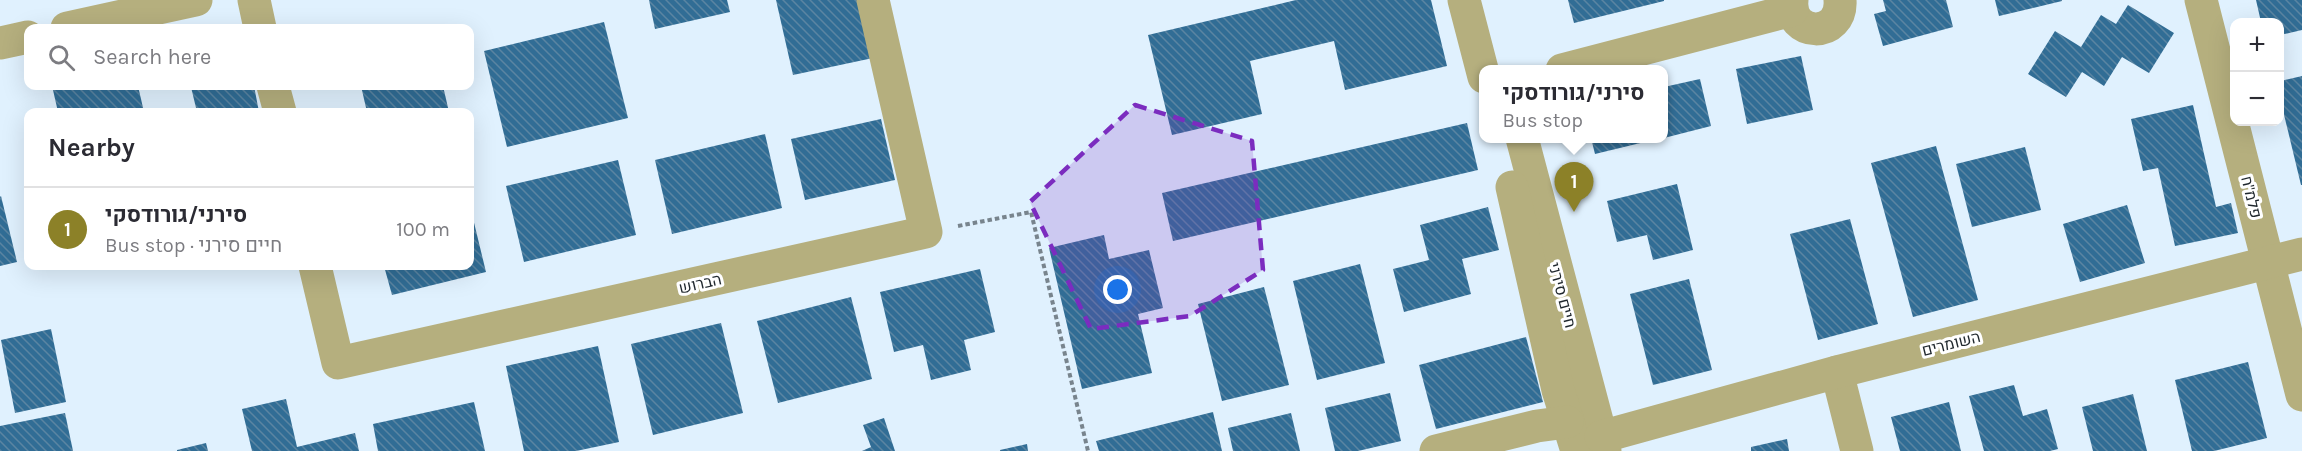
<!DOCTYPE html>
<meta charset="utf-8">
<style>
:root{--surface:#fff;--page:#f7f7f7;--text:#2b2b33;--muted:#7c7c81;--line:#e1e1e2;--accent:#8c8128}
body{margin:0;font-family:Karla,Heebo,sans-serif;background:var(--page);color:var(--text)}
.controls{position:absolute;right:18px;top:18px;display:grid;overflow:hidden;border-radius:12px;box-shadow:0 6px 24px #0002}
.controls button{width:54px;height:54px;display:grid;place-items:center;padding:0;border:0;border-bottom:2px solid var(--line);background:var(--surface);color:var(--text);font:30px sans-serif}
.you{position:absolute;left:1118px;top:290px;width:21px;height:21px;margin:-15px;border:4px solid #fff;border-radius:50%;background:#1a73e8;box-shadow:0 0 0 9px #1a73e833}
.badge{display:grid;place-items:center;width:39px;height:39px;border-radius:50%;background:var(--accent);color:#fff;font-size:20px;font-weight:700}
.pin{position:absolute;translate:-50% -50px;filter:drop-shadow(0 2px 3px #0008)}
.pin::after{content:'';position:absolute;top:32px;width:21px;height:18px;background:inherit;clip-path:polygon(0 0,100% 0,50% 100%)}
.popup{position:absolute;left:1479px;top:65px;width:189px;height:78px;box-sizing:border-box;display:grid;place-content:center;border-radius:12px;background:var(--surface);filter:drop-shadow(0 2px 4px #0005);font-size:20px;white-space:nowrap;color:var(--muted)}
.popup b{font-size:22px;color:var(--text)}
.popup::after{content:'';position:absolute;left:50%;top:100%;margin-left:-12px;border:12px solid transparent;border-top-color:var(--surface)}
.list{margin:0;padding:0;list-style:none}
h2{display:flex;justify-content:space-between;align-items:center;height:78px;margin:0;padding:0 24px;font-size:26px}
h2 small{font-size:20px;font-weight:400;color:var(--muted)}
.list li{display:grid;grid-template-columns:39px 1fr auto;gap:18px;align-items:center;box-sizing:border-box;height:84px;padding:0 24px;border-top:2px solid var(--line)}
.list b{display:block;font-size:22px;white-space:nowrap}
.list p{margin:0;font-size:20px;white-space:nowrap;color:var(--muted)}
.list em{font-size:20px;font-style:normal;color:var(--muted)}
.icon{flex:none;width:33px;height:33px;fill:none;stroke:currentColor;stroke-width:2;stroke-linecap:round;stroke-linejoin:round}
.map{position:relative;flex:none;width:2302px;height:451px;overflow:hidden}
.search{position:absolute;background:var(--surface);box-shadow:0 6px 24px #0002;left:24px;top:24px;width:450px;height:66px;display:flex;align-items:center;gap:15px;box-sizing:border-box;padding:0 21px;border-radius:12px;color:var(--muted);font-size:22px}
.panel{position:absolute;background:var(--surface);box-shadow:0 6px 24px #0002;left:24px;top:108px;width:450px;height:162px;border-radius:12px}
.map>svg:first-child{display:block}
.building{fill:url(#building-back-hatch)}
.lines{fill:none;stroke-linecap:round;stroke-linejoin:round}
.path{stroke:#78848d;stroke-width:4;stroke-dasharray:4.5 3;stroke-linecap:butt}
.minor{stroke:#b5af7e;stroke-width:33}
.marked{fill:#7b2cbf;fill-opacity:0.2;stroke:#7b2cbf;stroke-width:4.5;stroke-dasharray:12 8;stroke-linejoin:round}
.labels{text-anchor:middle;stroke-width:6;stroke-linejoin:round;paint-order:stroke}
.street-label{font-size:16px;fill:#1f272d;stroke:#fff}
</style>
<div class="map">
<svg width="2302" height="451" viewBox="0 0 2302 451">
<defs>
<pattern id="building-back-hatch" width="6" height="6" patternUnits="userSpaceOnUse" patternTransform="scale(1.5)"><rect width="6" height="6" fill="#316d95"/><path d="M-1 5l2 2M0 0l6 6M5-1l2 2" fill="none" stroke="#5b85a2"/></pattern>
</defs>
<rect width="100%" height="100%" fill="#e0f1fe"/>
<g class="building">
<path d="M649,0H727L730,12L655,29Z"/>
<path d="M776,0H860L873,58L793,75Z"/>
<path d="M1296,0H1431L1447,66L1345,90L1334,41L1250,61L1262,114L1172,135L1148,35Z"/>
<path d="M1568,0H1664V1L1574,23Z"/>
<path d="M1883,0H1946L1953,27L1883,46L1874,14L1886,11Z"/>
<path d="M1995,0H2062V1L1999,16Z"/>
<path d="M2256,0H2302V30L2280,35V22H2261Z"/>
<path d="M2128,5L2174,33L2149,73L2122,57L2104,86L2082,72L2066,97L2028,74L2055,31L2081,47L2101,15L2116,24Z"/>
<path d="M604,22L628,118L507,147L484,51Z"/>
<path d="M1801,56L1813,110L1747,124L1736,69Z"/>
<path d="M2302,76V185H2301L2280,98V81Z"/>
<path d="M1700,79L1711,126L1664,138V87Z"/>
<path d="M77,86H138L144,112H58L53,90Z"/>
<path d="M197,86H254L259,112H197L191,87Z"/>
<path d="M361,86H443L449,112H367Z"/>
<path d="M2193,105L2216,207L2231,203L2238,233L2175,246L2158,168L2143,171L2131,119Z"/>
<path d="M881,119L895,180L805,200L791,139Z"/>
<path d="M1467,123L1478,170L1173,241L1162,193Z"/>
<path d="M765,134L782,208L672,234L655,160Z"/>
<path d="M1591,138H1657V139L1595,154Z"/>
<path d="M1936,146L1978,300L1913,317L1871,163Z"/>
<path d="M2025,147L2041,210L1972,227L1956,164Z"/>
<path d="M618,160L636,235L524,262L506,186Z"/>
<path d="M1677,184L1693,250L1653,260L1647,235L1617,242L1607,201Z"/>
<path d="M1,196L17,262L0,266V197Z"/>
<path d="M2127,205L2145,263L2080,282L2063,224Z"/>
<path d="M470,206L486,272L392,295L384,266H470Z"/>
<path d="M1488,207L1499,250L1462,259L1471,294L1404,312L1393,269L1429,260L1420,225Z"/>
<path d="M1850,219L1878,324L1818,340L1790,234Z"/>
<path d="M1104,235L1109,259L1149,250L1163,308L1138,314L1152,373L1082,389L1049,248Z"/>
<path d="M1360,264L1385,363L1317,380L1293,281Z"/>
<path d="M980,269L995,332L964,340L971,370L931,380L923,345L894,352L880,292Z"/>
<path d="M1689,279L1712,370L1653,385L1630,294Z"/>
<path d="M1264,287L1289,385L1222,401L1198,304Z"/>
<path d="M851,297L872,379L778,403L757,321Z"/>
<path d="M721,323L743,413L653,435L631,344Z"/>
<path d="M51,329L66,402L15,413L1,340Z"/>
<path d="M1526,337L1543,402L1436,429L1419,365Z"/>
<path d="M598,346L619,442L576,451H524L506,366Z"/>
<path d="M2248,362L2267,438L2214,451H2192L2175,380Z"/>
<path d="M2014,385L2023,416L2047,409L2058,449L2050,451H1984L1969,396Z"/>
<path d="M1390,393L1401,441L1358,451H1335L1325,408Z"/>
<path d="M2133,394L2147,451H2093L2082,407Z"/>
<path d="M286,399L297,447L355,433L359,451H252L242,409Z"/>
<path d="M474,402L485,451H378L373,424Z"/>
<path d="M1949,402L1961,451H1900L1891,417Z"/>
<path d="M1213,412L1222,451H1099L1096,441Z"/>
<path d="M65,413L73,451H0V426Z"/>
<path d="M1291,413L1300,451H1233L1228,428Z"/>
<path d="M884,418L895,451H862L871,447L863,425Z"/>
<path d="M1787,439L1789,451H1751V447Z"/>
<path d="M206,443L208,451H177V450Z"/>
<path d="M1027,444L1028,451H1000V450Z"/>
</g>
<g class="lines">
<path class="path" d="M958,226L1031,212L1088,451"/>
<g class="minor">
<path d="M254,0L260,28"/>
<path d="M1464,0L1484,77"/>
<path d="M1792,0C1788,38 1843,39 1840,0"/>
<path d="M2201,0L2302,395"/>
<path d="M67,28L196,0"/>
<path d="M0,43L28,37"/>
<path d="M1562,70L1792,10"/>
<path d="M273,86L280,112"/>
<path d="M1522,138L1605,451"/>
<path d="M1512,187L1558,390L1577,451"/>
<path d="M315,266L338,363L926,232L873,0"/>
<path d="M1837,372L1857,451"/>
<path d="M1601,437L1837,372L2302,254"/>
<path d="M1436,451L1537,426L1567,422"/>
</g>
</g>
<path class="marked" d="M1135,105L1252,141L1263,270L1190,316L1091,329L1030,202Z"/>
<g class="labels">
<g class="street-label">
<text transform="translate(2252 197) rotate(76)" y="6">פלמ"ח</text>
<text transform="translate(700 283) rotate(-13)" y="6">הברוש</text>
<text transform="translate(1563 295) rotate(75)" y="6">חיים סירני</text>
<text transform="translate(1951 343) rotate(-14)" y="6">השומרים</text>
</g>
</g>
</svg>
<div class="controls">
<button>+</button>
<button>−</button>
</div>
<div class="you"></div>
<div class="pin badge" style="left:1574px;top:212px">1</div>
<div class="popup"><b>סירני/גורודסקי</b>Bus stop</div>
<div class="search"><svg class="icon" aria-label="search" viewBox="0 0 24 24"><circle cx="10" cy="10" r="6"/><path d="M15 15l6 6"/></svg>Search here</div>
<section class="panel">
<h2>Nearby<small></small></h2>
<ul class="list">
<li><span class="badge">1</span><div><b>סירני/גורודסקי</b><p>Bus stop · חיים סירני</p></div><em>100 m</em></li>
</ul>
</section>
</div>
